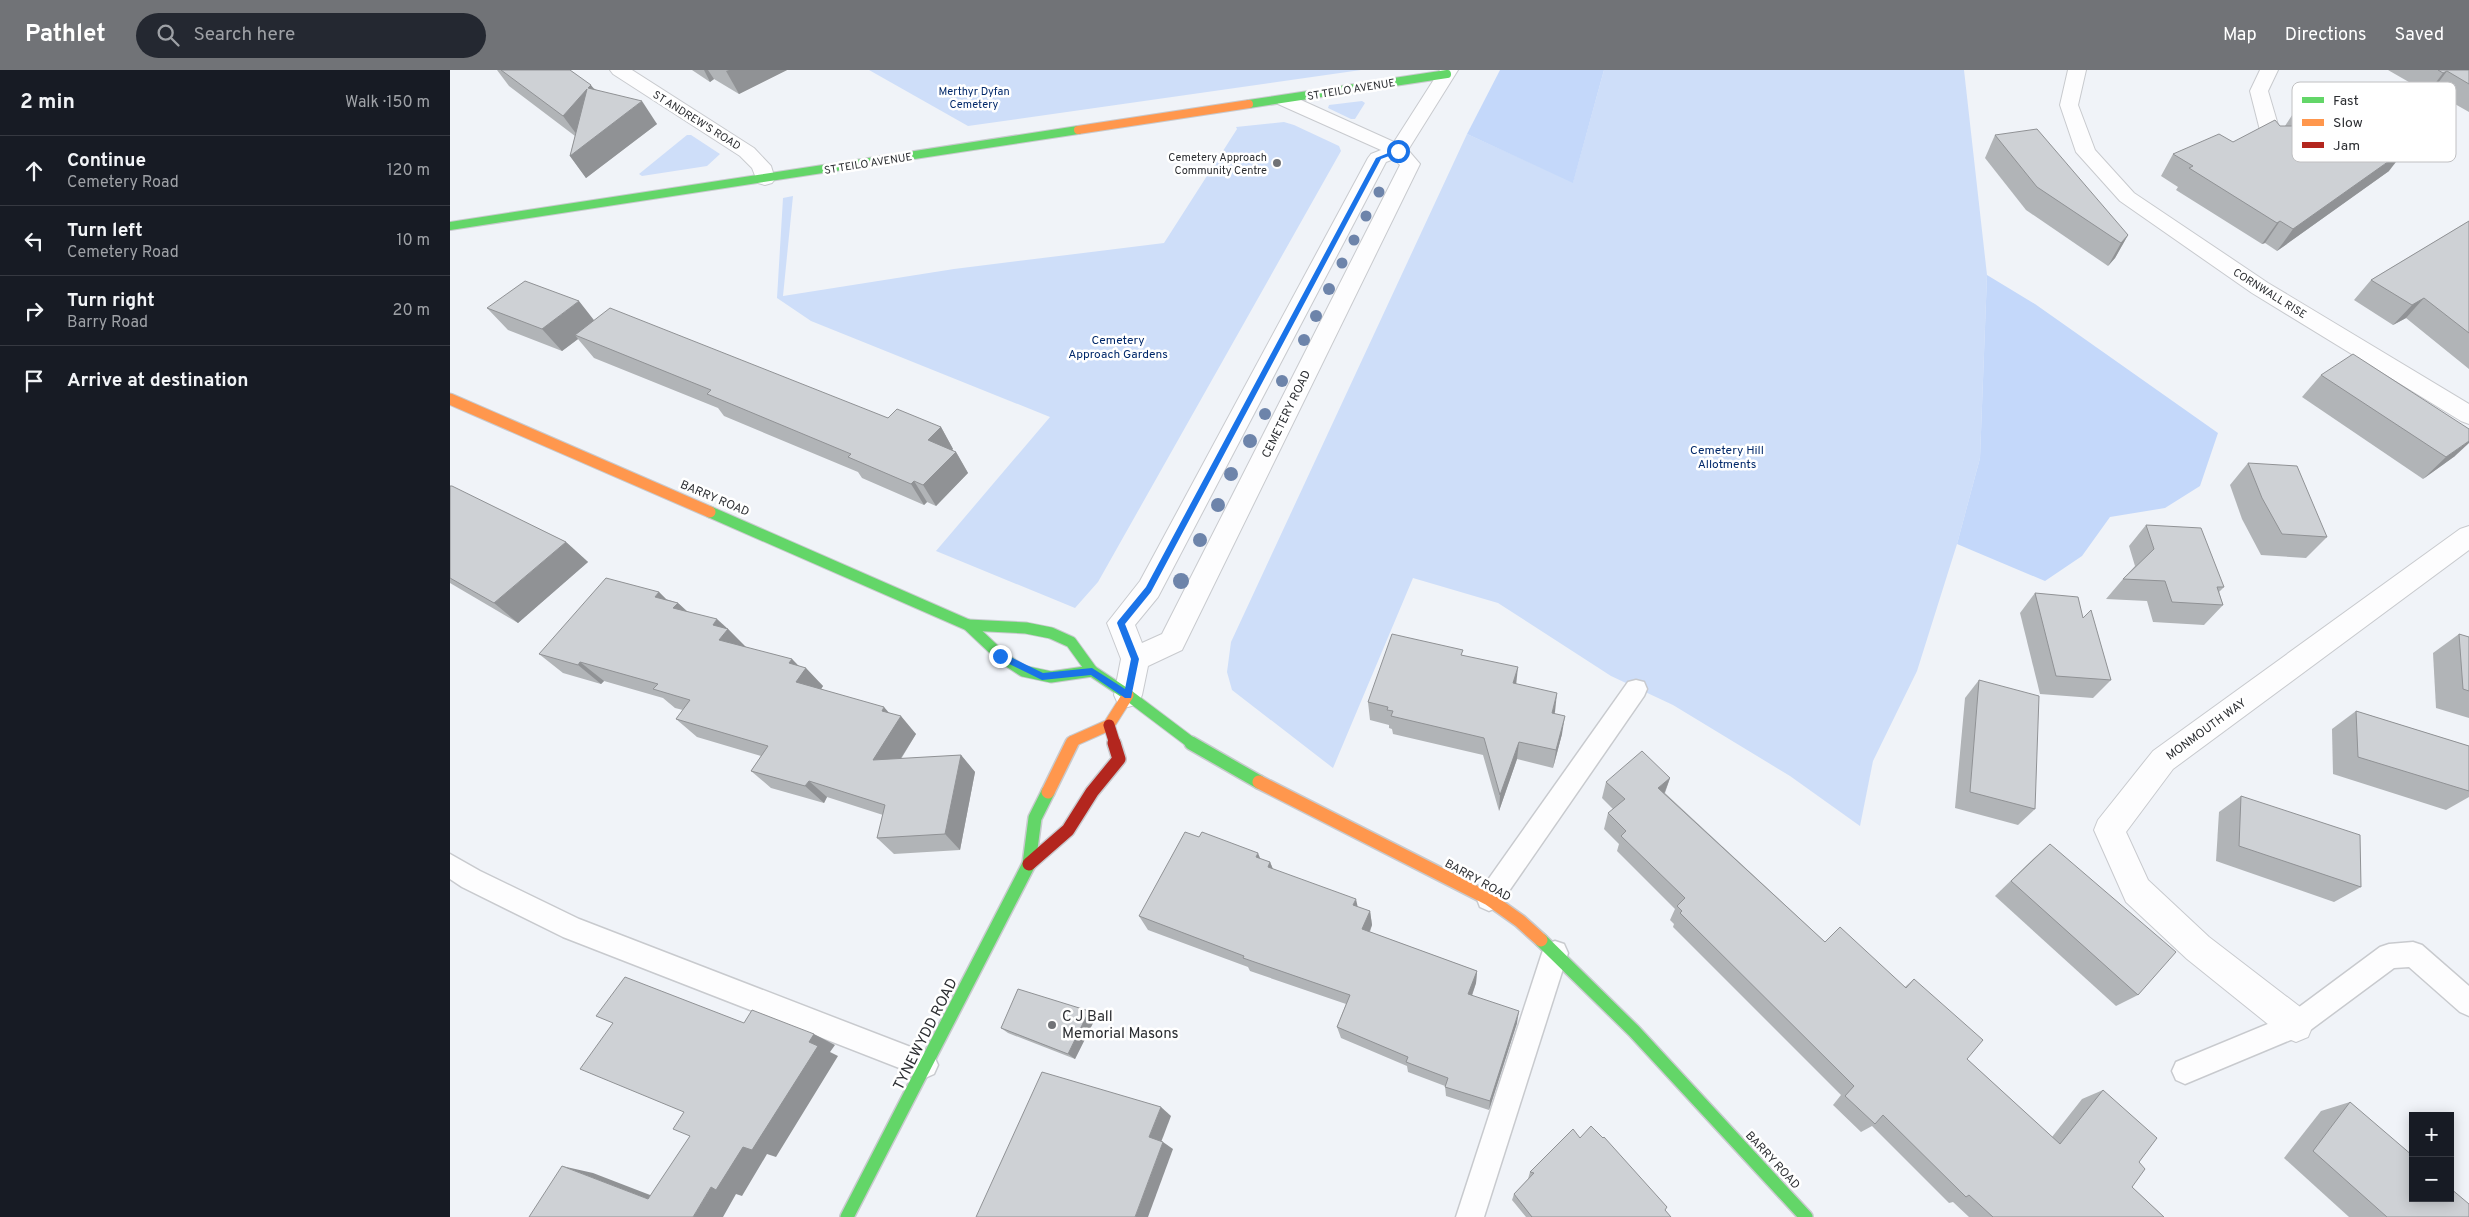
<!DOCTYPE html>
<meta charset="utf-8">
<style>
:root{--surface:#171b24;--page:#242831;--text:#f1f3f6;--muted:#9ea1a6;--line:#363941;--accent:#717377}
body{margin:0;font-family:Overpass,sans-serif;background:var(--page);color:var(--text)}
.controls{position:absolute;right:15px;bottom:15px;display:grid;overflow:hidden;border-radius:0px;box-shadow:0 2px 12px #0003}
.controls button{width:45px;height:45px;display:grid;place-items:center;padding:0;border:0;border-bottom:1px solid var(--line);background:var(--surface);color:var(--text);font:25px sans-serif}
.stop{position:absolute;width:15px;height:15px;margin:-11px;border:4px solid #1a73e8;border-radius:50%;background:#fff}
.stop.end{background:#1a73e8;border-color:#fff;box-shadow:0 1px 5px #0008}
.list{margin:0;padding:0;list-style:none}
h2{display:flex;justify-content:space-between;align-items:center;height:65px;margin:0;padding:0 20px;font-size:21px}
h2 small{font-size:16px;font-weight:400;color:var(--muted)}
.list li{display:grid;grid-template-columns:32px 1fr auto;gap:15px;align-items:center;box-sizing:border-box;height:70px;padding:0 20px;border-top:1px solid var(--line)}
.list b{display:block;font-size:19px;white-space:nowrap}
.list p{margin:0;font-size:16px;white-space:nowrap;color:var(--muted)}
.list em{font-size:16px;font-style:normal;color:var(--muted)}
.icon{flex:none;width:28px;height:28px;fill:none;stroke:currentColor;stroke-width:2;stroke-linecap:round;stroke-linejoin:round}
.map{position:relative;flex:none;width:2019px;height:1147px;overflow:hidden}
header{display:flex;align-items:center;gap:30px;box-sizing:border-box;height:70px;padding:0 25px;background:var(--accent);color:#fff}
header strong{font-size:24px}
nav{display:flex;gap:28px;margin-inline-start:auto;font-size:18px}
.search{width:350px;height:45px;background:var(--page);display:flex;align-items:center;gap:12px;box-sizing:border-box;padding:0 18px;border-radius:28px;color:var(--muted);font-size:19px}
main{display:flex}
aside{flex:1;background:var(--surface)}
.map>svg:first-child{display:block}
.green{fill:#cedef9}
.forest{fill:#c4d8fa}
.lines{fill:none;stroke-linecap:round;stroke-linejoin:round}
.lane-casing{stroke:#c8cace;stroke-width:3}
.street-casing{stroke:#c8cace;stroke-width:2}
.fast-far2-casing{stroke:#c8cace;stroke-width:10}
.fast-far1-casing{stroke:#c8cace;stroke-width:13}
.fast-casing{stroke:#c8cace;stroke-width:16}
.slow-far2-casing{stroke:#c8cace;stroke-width:10}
.slow-far1-casing{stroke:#c8cace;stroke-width:13}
.slow-casing{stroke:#c8cace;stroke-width:16}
.jam-far1-casing{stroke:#c8cace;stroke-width:13}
.jam-casing{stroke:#c8cace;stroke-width:16}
.lane{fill:#fdfdfe;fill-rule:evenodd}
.street{fill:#fdfdfe;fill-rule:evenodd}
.fast-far2{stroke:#63d668;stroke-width:8}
.fast-far1{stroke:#63d668;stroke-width:11}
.fast{stroke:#63d668;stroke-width:13}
.slow-far2{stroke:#ff974d;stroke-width:8}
.slow-far1{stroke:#ff974d;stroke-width:11}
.slow{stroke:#ff974d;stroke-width:13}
.jam-far1{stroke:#b3261e;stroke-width:11}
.jam{stroke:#b3261e;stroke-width:13}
.tree{fill:#6d84aa}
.wall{fill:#b1b4b7}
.shaded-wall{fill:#909295}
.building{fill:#ced1d5;stroke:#909295}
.route{fill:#1a73e8}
.poi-dot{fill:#717377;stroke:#fff;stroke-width:2}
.labels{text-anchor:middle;stroke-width:5;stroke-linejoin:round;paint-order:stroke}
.far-street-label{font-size:11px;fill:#2c2e32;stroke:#fff}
.far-park-label{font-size:11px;fill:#02296a;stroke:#fff}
.far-poi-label{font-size:11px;fill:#2c2e32;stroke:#fff;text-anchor:end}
.park-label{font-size:12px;fill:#02296a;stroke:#fff}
.street-label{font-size:12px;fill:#2c2e32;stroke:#fff}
.near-poi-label{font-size:15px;fill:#2c2e32;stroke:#fff;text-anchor:start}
.near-street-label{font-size:15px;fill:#2c2e32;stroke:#fff}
.key{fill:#fff;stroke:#c0c0c2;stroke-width:1}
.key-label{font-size:14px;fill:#2c2e32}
</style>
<header>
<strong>Pathlet</strong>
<div class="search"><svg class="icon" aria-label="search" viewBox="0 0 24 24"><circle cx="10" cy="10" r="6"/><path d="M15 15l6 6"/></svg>Search here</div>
<nav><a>Map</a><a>Directions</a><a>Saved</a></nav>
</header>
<main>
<aside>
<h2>2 min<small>Walk · 150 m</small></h2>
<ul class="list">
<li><svg class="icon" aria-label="ahead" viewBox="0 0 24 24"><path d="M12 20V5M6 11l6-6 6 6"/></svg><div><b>Continue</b><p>Cemetery Road</p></div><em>120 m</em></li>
<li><svg class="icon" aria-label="left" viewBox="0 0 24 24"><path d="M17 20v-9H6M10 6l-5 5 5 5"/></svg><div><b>Turn left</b><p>Cemetery Road</p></div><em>10 m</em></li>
<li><svg class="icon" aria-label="right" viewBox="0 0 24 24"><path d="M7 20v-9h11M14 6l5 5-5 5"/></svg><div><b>Turn right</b><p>Barry Road</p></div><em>20 m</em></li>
<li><svg class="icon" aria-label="arrive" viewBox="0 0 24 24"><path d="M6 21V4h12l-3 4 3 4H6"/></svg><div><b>Arrive at destination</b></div></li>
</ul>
</aside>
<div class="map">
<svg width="2019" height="1147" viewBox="0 0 2019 1147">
<rect width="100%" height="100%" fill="#f0f3f8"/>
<g class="green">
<path d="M419,0H911L518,56Z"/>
<path d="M1154,0H1514L1537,205L1530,388L1507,474L1467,601L1423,691L1410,756L1340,706L1223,635L1161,606L1048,533L963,508L883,698L782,620L777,602L781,572L1017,64L1123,112Z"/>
<path d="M912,31L915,33L905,49H901L878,38L879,35Z"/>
<path d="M834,52L844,55L889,76L891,81L648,512L625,538L486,481L600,347L361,251L327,228L333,128L343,126L333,226L504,199L714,173L787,59L786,57Z"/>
<path d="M237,65H241L270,84L257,96L192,106L189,104Z"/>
</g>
<g class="forest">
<path d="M1050,0H1154L1123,113L1017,64Z"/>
<path d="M1537,205L1585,234L1768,363L1750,416L1715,438L1660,447L1632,486L1595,511L1507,474L1530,388Z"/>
</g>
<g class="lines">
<g class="lane-casing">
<g id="lane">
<path d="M1186,610L1194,612L1197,619L1194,626L1048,837L1039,841L1030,837L1027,829L1030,821L1178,612Z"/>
<path d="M0,784L30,801L129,849L484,986L488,995L484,1004L475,1008L113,867L12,817L0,809Z"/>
<path d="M1105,871L1114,874L1118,883L1034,1147H1006L1092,883L1096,874Z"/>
<path d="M1963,872L1972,875L2019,916V946L2010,942L1959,897L1944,898L1855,964L1735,1014L1726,1010L1722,1001L1726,992L1837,946L1930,877L1939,874Z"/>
</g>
</g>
<g class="street-casing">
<g id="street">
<path d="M160,0H182L304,78L321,96L325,109L322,113L315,115L308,113L302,98L290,86L163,4Z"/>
<path d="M990,0H1008L958,80L970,94L732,580L698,596L692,625L688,634L678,637L668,634L664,625L671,589L657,553L690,511L918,88L921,84L931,80L828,34L826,30L828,26H842L944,72ZM944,89L950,95L712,564L692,573L685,555L708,527L936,92Z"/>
<path d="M1618,0H1636L1628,35L1645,80L1684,123L1818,213L2019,334V354L2011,351L1802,223L1670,131L1626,82L1610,35Z"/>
<path d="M1810,0H1828L1818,21L1833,72L1830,76H1816L1813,72L1800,21Z"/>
<path d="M2019,456V480L1723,699L1676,762L1698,810L1759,867L1858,943L1863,955L1858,967L1846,972L1834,967L1737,889L1676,832L1644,760L1648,750L1703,681L2010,459Z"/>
</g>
</g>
<g class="fast-far2-casing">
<g id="fast-far2">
<path d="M799,34L997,4"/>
<path d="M0,156L628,60"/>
</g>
</g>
<g class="fast-far1-casing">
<g id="fast-far1">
<path d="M260,442L518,555L553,588L573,601L601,607L642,601"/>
<path d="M518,555L576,558L601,563L621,572L642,601L678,625L743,674"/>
</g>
</g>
<g class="fast-casing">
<g id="fast">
<path d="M741,673L809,712"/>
<path d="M1091,870L1184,961L1356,1147"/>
<path d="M397,1147L579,794L585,748L598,722"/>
</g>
</g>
<g class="slow-far2-casing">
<path id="slow-far2" d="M628,60L799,34"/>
</g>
<g class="slow-far1-casing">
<g id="slow-far1">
<path d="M0,329L260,442"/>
<path d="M621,674L623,671L659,655L678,625"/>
</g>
</g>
<g class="slow-casing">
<g id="slow">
<path d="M809,712L1039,829L1070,851L1091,870"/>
<path d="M598,722L622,673"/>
</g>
</g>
<g class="jam-far1-casing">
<path id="jam-far1" d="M659,655L665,674"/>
</g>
<g class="jam-casing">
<path id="jam" d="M579,794L618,760L642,722L669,689L664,673"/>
</g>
<use href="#lane" class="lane"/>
<use href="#street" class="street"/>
<use href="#fast-far2" class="fast-far2"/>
<use href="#fast-far1" class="fast-far1"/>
<use href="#fast" class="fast"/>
<use href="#slow-far2" class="slow-far2"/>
<use href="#slow-far1" class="slow-far1"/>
<use href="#slow" class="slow"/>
<use href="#jam-far1" class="jam-far1"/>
<use href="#jam" class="jam"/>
</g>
<g class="tree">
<circle cx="929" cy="122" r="5.5"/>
<circle cx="916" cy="146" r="5.5"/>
<circle cx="904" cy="170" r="5.5"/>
<circle cx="892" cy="193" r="5.5"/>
<circle cx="879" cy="219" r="6"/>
<circle cx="866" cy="246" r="6"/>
<circle cx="854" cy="270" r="6"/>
<circle cx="832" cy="311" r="6"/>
<circle cx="815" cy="344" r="6"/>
<circle cx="800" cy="371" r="7"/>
<circle cx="781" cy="404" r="7"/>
<circle cx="768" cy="435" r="7"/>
<circle cx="750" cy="470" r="7"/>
<circle cx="731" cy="511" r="8"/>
</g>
<g class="wall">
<path d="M47,0H120L145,19L207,54L136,108L120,86L125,66L59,16Z"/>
<path d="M242,0H337L289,24L264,9L260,12Z"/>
<path d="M1938,0H2019V42L1982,21L1978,23Z"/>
<path d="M1846,39L1939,101L1827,181L1815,173L1812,174L1726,120L1728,117L1711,106L1723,84L1783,72L1830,56H1835Z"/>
<path d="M1545,65L1678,165L1665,188L1658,196L1576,140L1535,88Z"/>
<path d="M2019,151V299L1956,248L1943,255L1904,230L1921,210Z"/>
<path d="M37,238L144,250L438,348L491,357L503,379L502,380L506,382L518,403L486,436L477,432L474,435L412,408L408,402L274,346L268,338L144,288L128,269L112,281L58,260Z"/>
<path d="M1871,305L2005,386L1973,409L1852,327Z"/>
<path d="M1798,393L1877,467L1856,488L1811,485L1792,449L1780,415Z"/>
<path d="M0,416L116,472L138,492L68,553L0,513Z"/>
<path d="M1696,455L1774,517L1769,522L1773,535L1754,555L1703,552L1697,531L1656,529L1673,509L1685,496L1679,476Z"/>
<path d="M209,522L216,529L228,533L237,541L278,559L296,578L342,589L348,595L373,616L371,619L440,643L466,664L451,689L511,685L525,702L510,780L444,784L427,768L433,745L377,727L374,733L321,718L301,701L311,686L247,667L226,649L233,640L225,638L213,628L154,611L151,614L113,603L89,584Z"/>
<path d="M1585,523L1633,548L1661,610L1643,628L1590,624L1570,543Z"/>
<path d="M2009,564L2019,567V648L1986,638L1983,583Z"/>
<path d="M1013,585L1066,614L1104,644L1112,664L1103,698L1067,689L1049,741L1033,685L943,664L942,659L939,658V655L920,650L918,632Z"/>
<path d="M1529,610L1585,739L1568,755L1505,738L1515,628Z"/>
<path d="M1906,641L2019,676V727L1996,740L1883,704L1882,659Z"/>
<path d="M1220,708L1215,723L1375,872L1455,917L1464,909L1517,989L1602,1067L1632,1029L1653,1020L1689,1092L1682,1117L1714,1147H1519L1503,1132L1499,1133L1422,1056L1411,1062L1383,1035L1391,1025L1223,857L1224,854L1220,850L1225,839L1167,781L1169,774L1154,759L1158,743L1163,739L1152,728L1156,712Z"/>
<path d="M1791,726L1911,817L1884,832L1766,791L1769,742Z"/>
<path d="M1600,774L1688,925L1666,936L1545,826L1583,789Z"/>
<path d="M810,789L820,792L823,799L908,837L920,841L922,855L920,862L1027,901L1026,913L1022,926L1067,953L1039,1040L996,1026L995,1016L958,1002L957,996L891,968L887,957L896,934L800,901L798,897L698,860L689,846Z"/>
<path d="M639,941L646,947L625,989L558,963L551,958Z"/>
<path d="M1900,1032L2019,1147H1899L1834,1088L1871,1041Z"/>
<path d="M1130,1068L1215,1140L1221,1147H1076L1062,1130L1064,1124L1078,1109L1080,1102Z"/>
</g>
<g class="shaded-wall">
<path d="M254,0H258L264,9L260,12Z"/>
<path d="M279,0H337L289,24L276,1Z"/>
<path d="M1997,1L1982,21L1978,23L1993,3Z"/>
<path d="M141,15L157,38L138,18Z"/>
<path d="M137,19L130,69L113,46Z"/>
<path d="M192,31L207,54L136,108L120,86Z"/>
<path d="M1956,79L1939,101L1827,181L1843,159Z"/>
<path d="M1830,151L1815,173L1812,174L1827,153Z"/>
<path d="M1678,165L1665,188L1658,196L1671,173Z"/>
<path d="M1974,228L1956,248L1943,255L1962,235Z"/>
<path d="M129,231L147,254L125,265L128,269L112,281L92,259Z"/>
<path d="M491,357L503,379L490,392L478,370Z"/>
<path d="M2019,371V373L2005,386L1973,409L1996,387Z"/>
<path d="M506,382L518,403L486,436L473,415Z"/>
<path d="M464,411L477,432L474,435L461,414Z"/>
<path d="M116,472L138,492L68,553L44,533Z"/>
<path d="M209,522L224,537L228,533L248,552L205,527Z"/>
<path d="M267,549L278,559L297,578L269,570L263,555Z"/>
<path d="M342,589L353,601L356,598L373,616L364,630L346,612L339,593Z"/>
<path d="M130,592L154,611L151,614L128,595Z"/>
<path d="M1068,597L1066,616L1063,613Z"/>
<path d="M1107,623L1105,642L1099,661L1102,643Z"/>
<path d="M434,637L447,652L451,646L466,664L439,707L423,690L432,641Z"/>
<path d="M1115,646L1112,664L1103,698L1106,680Z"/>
<path d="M1069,672L1067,689L1049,741L1050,725Z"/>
<path d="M511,685L525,702L510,780L495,764Z"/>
<path d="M1220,708L1214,724L1208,718Z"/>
<path d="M359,711L377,727L374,733L355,716Z"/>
<path d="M808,783L814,798L806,787Z"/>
<path d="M820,792L826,807L818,797Z"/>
<path d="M906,829L909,843L903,835Z"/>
<path d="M920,841L922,855L915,872L912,859Z"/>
<path d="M1027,901L1026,913L1018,936V924Z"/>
<path d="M639,941L646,947L625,989L618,984Z"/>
<path d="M1069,941L1067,953L1039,1040L1040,1031Z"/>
<path d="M364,964L385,975L380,982L388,986L326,1087L317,1084L292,1126L286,1124L273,1147H243L261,1117Z"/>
<path d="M711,1037L721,1046L710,1075L699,1067Z"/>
<path d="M713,1072L723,1079L698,1147H685Z"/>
<path d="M112,1096L143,1103L226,1135L198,1129Z"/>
</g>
<g class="building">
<path d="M51,0H120L141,15L138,18L192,31L120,86L137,19L113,46Z"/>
<path d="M1988,0H2019V14L1997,1L1993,3Z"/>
<path d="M1860,32L1956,79L1843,159L1830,151L1827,153L1739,98L1743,96L1723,84L1769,64L1783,72L1825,50L1830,56H1845L1849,50L1846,39Z"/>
<path d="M1587,59L1678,165L1671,173L1587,117L1545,65Z"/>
<path d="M2019,151V263L1974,228L1962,235L1921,210Z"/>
<path d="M75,211L129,231L92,259L37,238Z"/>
<path d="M160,238L438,348L447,339L491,357L478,370L506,382L473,415L464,411L461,414L398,387L401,384L257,324L261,320L125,265Z"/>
<path d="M1903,284L2019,359V371L1996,387L1871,305Z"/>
<path d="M1798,393L1847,396L1877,467L1832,464L1812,428Z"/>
<path d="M0,416H2L116,472L44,533L0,508Z"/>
<path d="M1696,455L1751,458L1774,517H1767L1773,535L1722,532L1715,511L1673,509L1704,479Z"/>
<path d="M156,508L209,522L205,527L228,533L223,538L267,549L263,555L278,559L269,570L342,589L339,593L356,598L346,612L434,637L432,641L451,646L423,690L511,685L495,764L427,768L435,735L359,711L355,716L301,701L318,676L226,649L240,630L203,619L208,614L130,592L128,595L89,584Z"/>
<path d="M1585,523L1628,527L1633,548L1641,540L1661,610L1606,606Z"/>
<path d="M942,564L1013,580L1011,585L1068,597L1063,613L1107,623L1102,643L1115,646L1106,680L1069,672L1050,725L1034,668L941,646L943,641L937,640L938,637L918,632Z"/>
<path d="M2009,564L2019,567V621L2013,619Z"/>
<path d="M1529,610L1589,626L1585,739L1520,722Z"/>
<path d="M1906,641L2019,676V721L1908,687Z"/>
<path d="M1192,681L1220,708L1208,718L1375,872L1390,857L1456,918L1464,909L1533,970L1517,989L1610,1074L1653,1020L1707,1068L1689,1092L1695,1099L1682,1117L1714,1147H1543L1519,1125L1516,1127L1433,1045L1425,1054L1395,1026L1404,1016L1230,843L1232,841L1227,836L1235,828L1171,766L1176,761L1158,743L1175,729L1156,712Z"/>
<path d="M1791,726L1910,765L1911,817L1789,776Z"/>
<path d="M735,762L749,767L752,762L808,783L806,787L820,792L818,797L906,829L903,835L920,841L912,859L1027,901L1018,924L1069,941L1040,1031L995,1017L998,1008L956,992L958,987L887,957L900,925L793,888L794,886L689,846Z"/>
<path d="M1600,774L1726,882L1688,925L1561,811Z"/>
<path d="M175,907L294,953L302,940L364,964L359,972L368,976L302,1080L293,1077L266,1120L261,1117L243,1147H79L112,1096L198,1129L240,1066L223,1059L234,1042L130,999L163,953L146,946Z"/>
<path d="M568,919L639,941L618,984L551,958Z"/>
<path d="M592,1002L711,1037L699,1067L713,1072L685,1147H526Z"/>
<path d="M1900,1032L1963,1086V1128H2000V1118L2019,1134V1147H1937L1863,1081Z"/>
<path d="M1141,1056L1153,1068L1154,1067L1217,1137L1215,1140L1221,1147H1082L1064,1124L1084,1103L1080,1102L1123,1059L1130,1068Z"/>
</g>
<path class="route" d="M948,79L950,82L931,89L701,522L675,554L689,589L681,628H675L641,605L592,610L547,588V583L550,582L593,603L642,598L675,619L681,589L667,553L668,551L696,517L926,88Z"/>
<g class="poi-dot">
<circle cx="827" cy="93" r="5"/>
<circle cx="602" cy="955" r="5"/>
</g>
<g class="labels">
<g class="far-street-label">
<text transform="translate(901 19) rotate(-9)" y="4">ST TEILO AVENUE</text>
<text transform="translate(247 50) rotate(32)" y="4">ST ANDREW'S ROAD</text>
<text transform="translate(418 93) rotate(-9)" y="4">ST TEILO AVENUE</text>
<text transform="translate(1820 223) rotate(32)" y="4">CORNWALL RISE</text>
</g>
<g class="far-park-label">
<text x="524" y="25">Merthyr Dyfan<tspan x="524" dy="13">Cemetery</tspan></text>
</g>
<g class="far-poi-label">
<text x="817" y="91">Cemetery Approach<tspan x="817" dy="13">Community Centre</tspan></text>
</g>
<g class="park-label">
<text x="668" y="274">Cemetery<tspan x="668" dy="14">Approach Gardens</tspan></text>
<text x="1277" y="384">Cemetery Hill<tspan x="1277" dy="14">Allotments</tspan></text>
</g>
<g class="street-label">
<text transform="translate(836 344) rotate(-64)" y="4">CEMETERY ROAD</text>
<text transform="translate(265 428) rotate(23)" y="4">BARRY ROAD</text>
<text transform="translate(1756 659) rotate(-36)" y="4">MONMOUTH WAY</text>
<text transform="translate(1028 810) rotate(29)" y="4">BARRY ROAD</text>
<text transform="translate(1323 1090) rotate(47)" y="4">BARRY ROAD</text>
</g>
<g class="near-poi-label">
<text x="612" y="951">C J Ball<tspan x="612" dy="17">Memorial Masons</tspan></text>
</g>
<g class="near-street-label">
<text transform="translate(475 964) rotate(-63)" y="5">TYNEWYDD ROAD</text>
</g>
</g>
<rect x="1842" y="12" width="164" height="80" rx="8" class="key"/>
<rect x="1852" y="27" width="22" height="6" fill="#63d668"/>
<rect x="1852" y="49" width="22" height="7" fill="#ff974d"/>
<rect x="1852" y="72" width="22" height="6" fill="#b3261e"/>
<g class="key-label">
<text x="1883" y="35">Fast</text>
<text x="1883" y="57">Slow</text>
<text x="1883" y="80">Jam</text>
</g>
</svg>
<div class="controls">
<button>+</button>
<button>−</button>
</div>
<div class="stop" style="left:948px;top:81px"></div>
<div class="stop end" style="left:550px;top:586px"></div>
</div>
</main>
